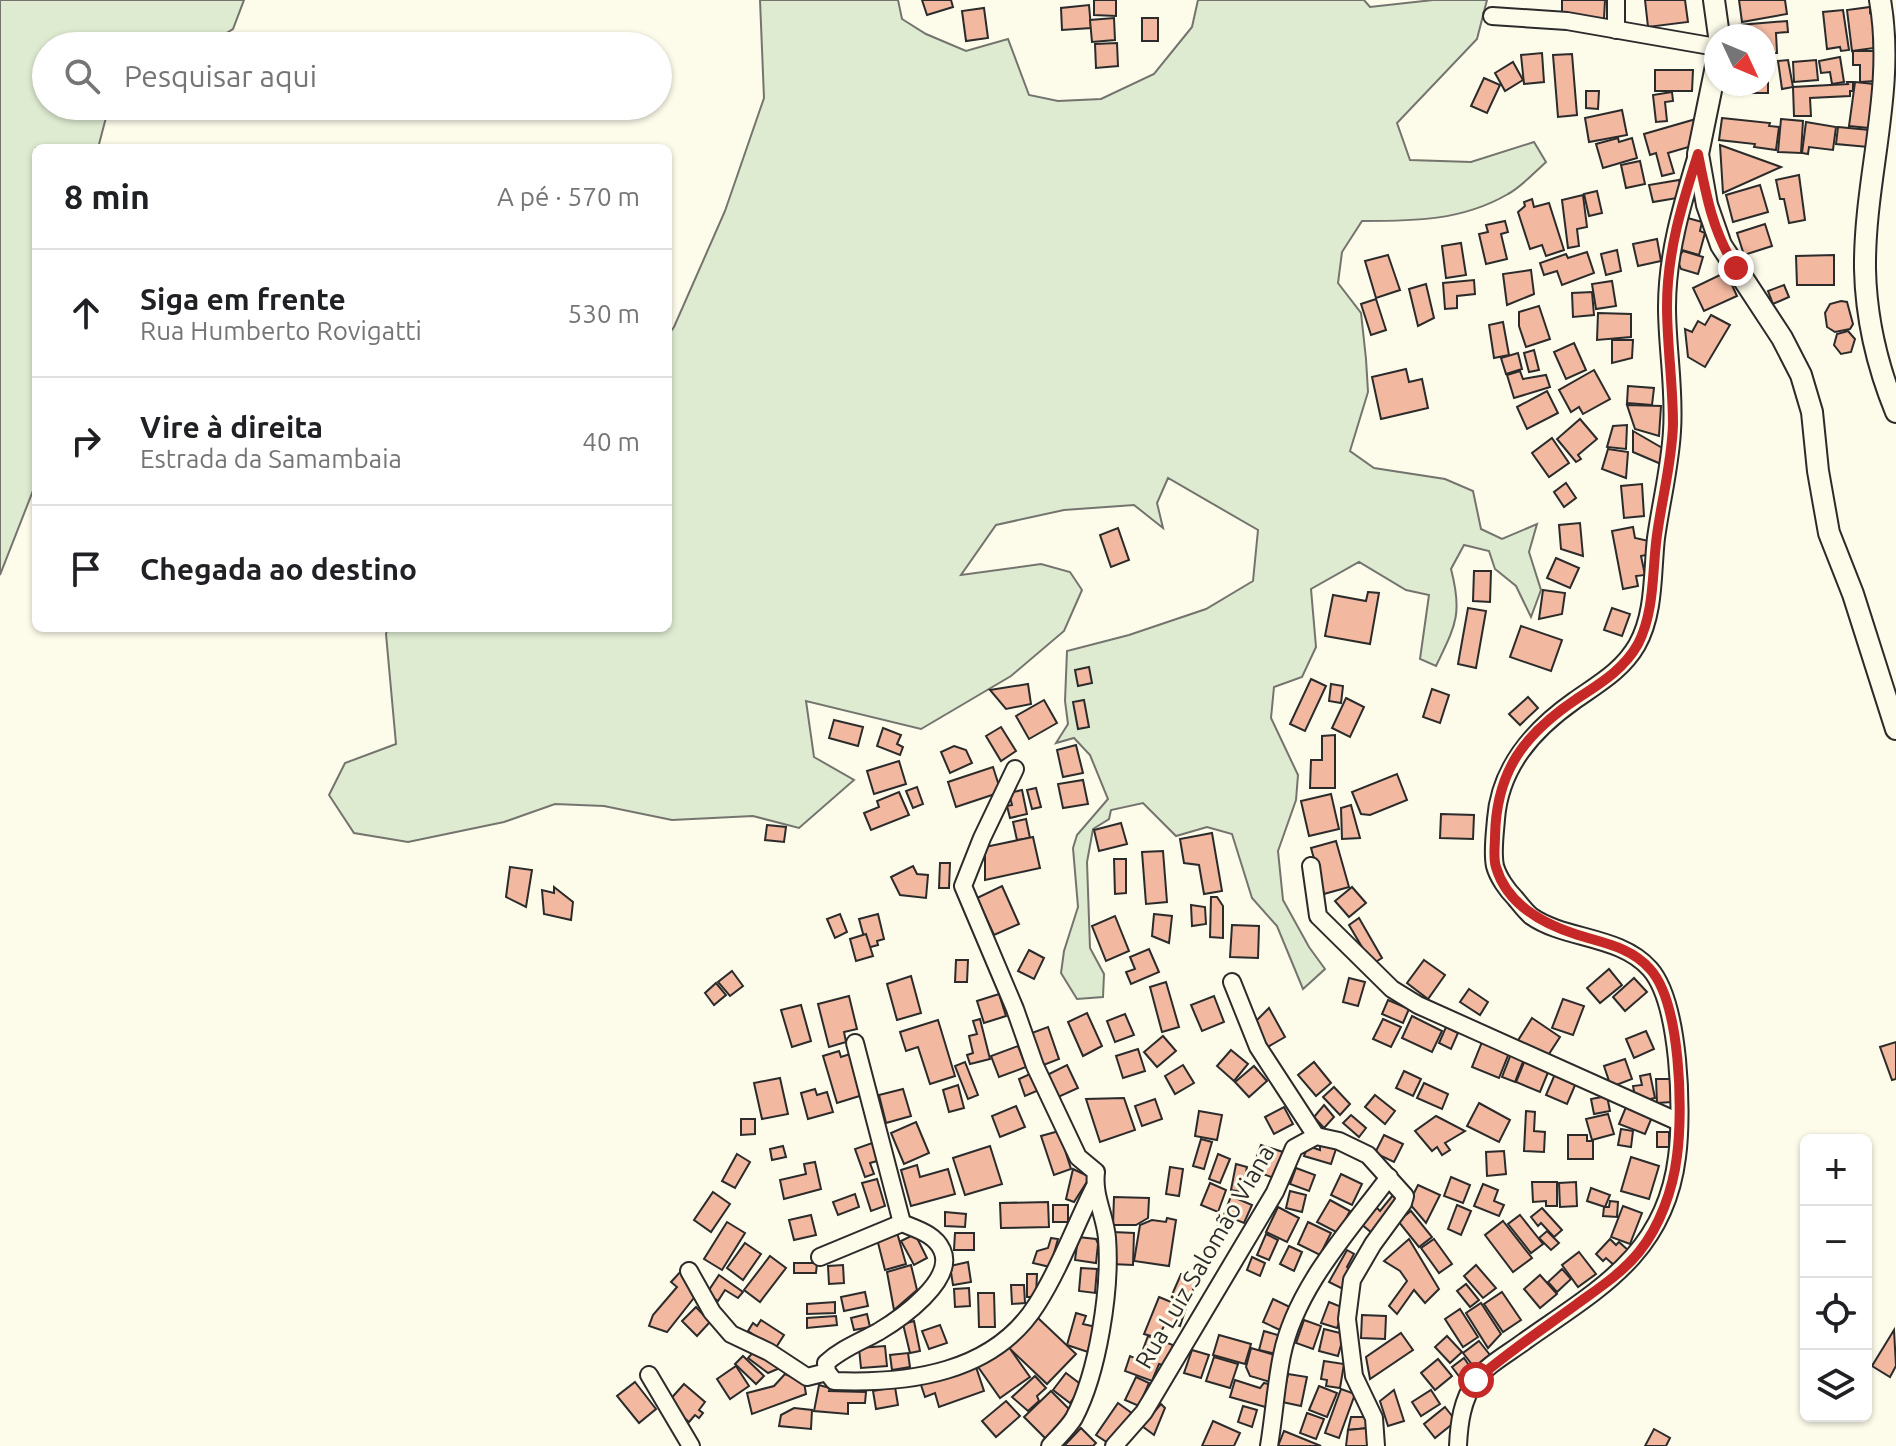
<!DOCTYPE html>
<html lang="pt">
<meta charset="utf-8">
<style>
:root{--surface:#fff;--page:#f6f6f6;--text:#202124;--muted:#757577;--line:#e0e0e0}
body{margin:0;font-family:Ubuntu,sans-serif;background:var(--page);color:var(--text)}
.controls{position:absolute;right:24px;bottom:24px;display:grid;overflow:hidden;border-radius:12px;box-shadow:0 2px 6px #0004}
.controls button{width:72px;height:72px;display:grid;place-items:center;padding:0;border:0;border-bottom:2px solid var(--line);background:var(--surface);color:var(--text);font:40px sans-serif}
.compass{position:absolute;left:1704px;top:24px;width:72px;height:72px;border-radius:50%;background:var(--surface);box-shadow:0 2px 6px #0004;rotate:134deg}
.stop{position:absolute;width:24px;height:24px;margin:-18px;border:6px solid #c62828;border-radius:50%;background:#fff}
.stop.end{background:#c62828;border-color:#fff;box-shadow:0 2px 8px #0008}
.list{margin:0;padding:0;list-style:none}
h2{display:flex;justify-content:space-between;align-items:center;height:104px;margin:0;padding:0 32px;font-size:34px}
h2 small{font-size:26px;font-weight:400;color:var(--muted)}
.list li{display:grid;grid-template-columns:52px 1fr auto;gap:24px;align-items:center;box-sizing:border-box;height:128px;padding:0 32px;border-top:2px solid var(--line)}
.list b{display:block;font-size:30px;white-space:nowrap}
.list p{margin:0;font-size:26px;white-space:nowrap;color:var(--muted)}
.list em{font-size:26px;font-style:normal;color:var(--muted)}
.icon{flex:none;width:44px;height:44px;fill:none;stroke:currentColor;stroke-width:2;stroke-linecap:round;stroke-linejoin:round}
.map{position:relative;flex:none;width:1896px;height:1446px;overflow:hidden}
.search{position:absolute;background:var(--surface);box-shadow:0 2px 6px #0004;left:32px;top:32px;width:640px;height:88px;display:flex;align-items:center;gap:20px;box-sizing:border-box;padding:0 28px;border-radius:44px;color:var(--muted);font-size:30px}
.panel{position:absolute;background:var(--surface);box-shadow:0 2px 6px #0004;left:32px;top:144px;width:640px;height:488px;border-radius:12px}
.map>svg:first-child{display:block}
.green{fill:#deebd1;stroke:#74746e;stroke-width:2}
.building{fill:#f2b8a0;stroke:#2b2b2b;stroke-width:2}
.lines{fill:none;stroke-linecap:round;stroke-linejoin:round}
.minor-casing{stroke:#2b2b2b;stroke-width:20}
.tertiary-casing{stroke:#2b2b2b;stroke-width:24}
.minor{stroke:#fdfbea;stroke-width:16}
.tertiary{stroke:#fdfbea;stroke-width:20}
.route{stroke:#c62828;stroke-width:10}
.labels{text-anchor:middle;stroke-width:6;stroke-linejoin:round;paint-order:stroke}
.street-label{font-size:24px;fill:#2b2b2b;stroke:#fdfbea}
</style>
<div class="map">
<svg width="1896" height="1446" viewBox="0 0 1896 1446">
<rect width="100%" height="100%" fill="#fdfbea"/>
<g class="green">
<path d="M0,0H244L233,29L205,46H46V106H109L98,148H36V483L0,575Z"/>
<path d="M760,0H898L902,19L926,34L966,51L1008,39L1029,95L1058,101L1101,99L1154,74L1192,27L1198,0H1364L1370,7L1433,0H1487L1477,39L1397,123L1410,160L1471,162L1534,142L1546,162C1534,173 1521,187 1508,194C1462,221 1413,221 1362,221L1342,252L1338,283L1361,313L1366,359L1368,392L1350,451L1374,468L1445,479L1473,491L1481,529L1502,539L1537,524L1529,552L1541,590L1531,617L1516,586L1495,569L1489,551L1464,545L1451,569C1463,615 1455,626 1436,666L1420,659L1429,595L1406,590L1359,562L1311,589L1316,647L1302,677L1274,687L1271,718L1298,775L1296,800L1278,851L1283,900L1309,947L1325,969L1303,989L1277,926L1252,898L1232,834L1207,827L1176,836L1143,803L1111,810L1109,819L1093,829L1087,862L1090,948L1104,974L1103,997L1077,999L1061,973L1064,951L1078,907L1073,848L1077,835L1108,799L1090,755L1074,738L1056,743L1068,724L1065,701L1067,651L1129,635L1206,609L1253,581L1258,530L1168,478L1157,503L1163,528L1134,505L1064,510L996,525L961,575L1041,564L1070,572L1082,590L1064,631L1011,676L921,729L806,701L814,757L854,780L799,828L753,816L672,820L604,806L555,804L504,822L408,842L354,833L329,795L345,763L396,744L386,634L388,628H668V335L674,327L725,211L764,98Z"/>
</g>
<g class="building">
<path d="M922,0H951L953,7L927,15Z"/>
<path d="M1094,0H1116V16L1094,15Z"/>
<path d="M1562,0H1605L1604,19L1562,18Z"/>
<path d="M1645,0H1685L1688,22L1648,27Z"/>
<path d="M1739,0H1785L1787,14L1742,22Z"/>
<path d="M1089,5L1091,28L1062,30L1061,8Z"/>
<path d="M1870,7V13L1878,12L1881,35L1873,36L1874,48L1852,51L1847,10Z"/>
<path d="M984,8L988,38L966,41L962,11Z"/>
<path d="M1843,10L1849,50L1841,51L1840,47L1827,49L1823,12Z"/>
<path d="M1114,18L1115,40L1092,42L1090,20Z"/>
<rect x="1142" y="18" width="16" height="23"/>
<path d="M1787,21L1788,32L1776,33L1777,53H1764V36H1740L1739,25Z"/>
<path d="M1117,43L1118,66L1096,68L1095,44Z"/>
<path d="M1853,51H1875V81L1860,82V65H1853Z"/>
<path d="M1542,53L1544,82L1524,84L1521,55Z"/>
<path d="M1572,54L1577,115L1558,117L1553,55Z"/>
<path d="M1840,57L1844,82L1832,84L1830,72L1821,73L1819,61Z"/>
<path d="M1788,60L1793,87L1782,89L1778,61Z"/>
<path d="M1816,60L1818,80L1794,82L1793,62Z"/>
<path d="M1513,62L1523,80L1505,91L1495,73Z"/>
<path d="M1764,64H1768V93H1743V84H1764Z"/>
<path d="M1655,70H1693L1692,91H1655Z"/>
<path d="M1484,78L1500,85L1487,113L1471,106Z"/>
<path d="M1847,82H1853V91H1850V96L1810,98L1811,116H1794L1793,87L1848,84Z"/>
<path d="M1855,82L1874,84L1869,128L1849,126Z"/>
<path d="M1586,91H1599L1598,109L1586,108Z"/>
<path d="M1672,92L1673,101L1665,102L1667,121L1656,122L1653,95Z"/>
<path d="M1622,110L1627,135L1589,142L1585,118Z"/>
<path d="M1722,118L1770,123L1769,126L1779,127L1776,150L1754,147L1755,144L1719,140Z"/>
<path d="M1696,119L1692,146L1668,153L1674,173L1662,176L1656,153L1650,155L1644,134Z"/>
<path d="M1781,119L1803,121L1801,153L1778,152Z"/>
<path d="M1806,122L1836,127L1833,150L1809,147L1808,154L1802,153Z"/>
<path d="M1838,127L1870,130L1868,147L1836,144Z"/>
<path d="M1618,138L1619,142L1632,138L1637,158L1603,168L1596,144Z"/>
<path d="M1720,145L1781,167L1723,193Z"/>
<path d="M1640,161L1645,184L1626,188L1621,165Z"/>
<path d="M1799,175L1805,220L1789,223L1784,199H1780L1776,180Z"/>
<path d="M1679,180L1683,197L1653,202L1649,185Z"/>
<path d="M1760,185L1768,212L1733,222L1726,195Z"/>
<path d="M1597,191L1602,213L1589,216L1584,194Z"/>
<path d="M1583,195L1587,227L1577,229L1579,246L1568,248L1562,200Z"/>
<path d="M1532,199L1534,207L1549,203L1564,250L1546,256L1542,245L1530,249L1518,212L1525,206L1524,202Z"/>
<path d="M1684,217L1702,222L1700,231L1705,233L1699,255L1675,248Z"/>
<path d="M1505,221L1508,232L1501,234L1507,259L1486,264L1479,234L1488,232L1486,225Z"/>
<path d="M1765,224L1772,246L1744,255L1737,233Z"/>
<path d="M1657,239L1661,261L1638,266L1633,244Z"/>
<path d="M1461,243L1466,275L1446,278L1442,246Z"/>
<path d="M1617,250L1621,271L1606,275L1601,254Z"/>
<path d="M1683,251L1703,257L1698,274L1681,269L1677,259Z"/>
<path d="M1587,252L1594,273L1562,285L1557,271L1544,275L1540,263L1566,254L1568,258Z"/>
<path d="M1388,255L1400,290L1376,298L1365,261Z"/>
<path d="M1834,255V285H1797L1796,256Z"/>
<path d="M1531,270L1534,294L1507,305L1503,274Z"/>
<path d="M1726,272L1737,296L1704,311L1693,288Z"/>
<path d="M1474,280L1475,294L1457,296V308L1445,309L1443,283Z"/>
<path d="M1612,281L1616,306L1596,309L1592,284Z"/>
<path d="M1426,284L1434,318L1418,326L1409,289Z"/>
<path d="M1784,285L1789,297L1773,304L1768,291Z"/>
<path d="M1592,292L1594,315L1573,317L1572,293Z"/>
<path d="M1376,299L1386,330L1371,335L1361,304Z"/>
<path d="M1841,301L1847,302L1853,324L1850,329L1835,332L1827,327L1825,313L1830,304Z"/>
<path d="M1539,306L1550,339L1526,347L1519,326V312Z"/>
<path d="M1598,313L1631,314V337L1597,340Z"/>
<path d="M1711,315L1730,325L1705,367L1688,357L1685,329L1692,332L1698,321L1705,325Z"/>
<path d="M1503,322L1509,355L1494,358L1489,325Z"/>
<path d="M1848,331L1855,339L1851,352L1841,354L1834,345L1837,334Z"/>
<path d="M1612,340H1633L1632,358L1612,363Z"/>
<path d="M1574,343L1586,370L1566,379L1554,352Z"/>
<path d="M1534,350L1539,370L1529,372L1524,353Z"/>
<path d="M1518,353L1522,369L1506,374L1501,358Z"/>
<path d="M1406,369L1409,382L1422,379L1428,408L1381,419L1372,377Z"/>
<path d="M1594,370L1610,399L1583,414L1579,407L1571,412L1559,390Z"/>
<path d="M1520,371L1523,379L1546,375L1550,387L1514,398L1507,375Z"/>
<path d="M1628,386L1654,388L1652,405L1627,403Z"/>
<path d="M1547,391L1558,413L1527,429L1517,407Z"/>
<path d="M1627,405L1661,406L1659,436L1635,429Z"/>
<path d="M1580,419L1597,439L1578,455L1581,459L1576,462L1557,439Z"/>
<path d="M1627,425L1626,449L1607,447L1613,426Z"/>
<path d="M1633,431L1664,449L1661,464L1633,452Z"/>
<path d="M1552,438L1569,463L1549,477L1532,453Z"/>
<path d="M1608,449L1628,452L1626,478L1602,469Z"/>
<path d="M1566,483L1576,498L1564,507L1554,492Z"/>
<path d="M1642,484L1644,516L1624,518L1621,486Z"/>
<path d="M1580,523L1583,556L1561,549L1559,525Z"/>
<path d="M1633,527L1635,538L1649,541L1651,554L1641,556L1645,575L1636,576L1638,586L1623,589L1612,531Z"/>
<path d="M1118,528L1129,560L1111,567L1100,535Z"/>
<path d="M1556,558L1579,568L1570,588L1547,578Z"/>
<path d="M1474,571H1491L1490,602L1473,601Z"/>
<path d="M1543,590L1565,593L1562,614L1539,619Z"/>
<path d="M1368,592L1379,593L1370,644L1325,636L1333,595L1366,601Z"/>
<path d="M1468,608L1486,611L1476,668L1458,664Z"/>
<path d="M1612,608L1630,614L1622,636L1604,630Z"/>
<path d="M1521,626L1562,640L1551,671L1510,657Z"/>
<path d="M1089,667L1092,683L1078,686L1075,670Z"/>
<path d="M1311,679L1326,686L1305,731L1290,724Z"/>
<path d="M1028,684L1031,704L1006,709L990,690Z"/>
<path d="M1331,684L1343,686L1341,703L1329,701Z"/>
<path d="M1432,689L1449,695L1440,723L1423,717Z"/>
<path d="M1528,697L1538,708L1520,725L1509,714Z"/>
<path d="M1346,698L1364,707L1350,737L1332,728Z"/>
<path d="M1044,700L1057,723L1029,739L1016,716Z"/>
<path d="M1084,700L1089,727L1078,729L1073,702Z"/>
<path d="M834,720L863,727L858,746L829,738Z"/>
<path d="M1001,727L1016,751L1001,761L986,736Z"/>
<path d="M883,728L901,735L897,744L903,747L900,755L877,746Z"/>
<path d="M1335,735V788H1310L1311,760H1322V736Z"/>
<path d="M1076,745L1083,773L1063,777L1057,750Z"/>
<path d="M954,746L966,750L972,763L950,773L941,752Z"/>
<path d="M899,761L906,784L874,794L867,771Z"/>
<path d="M993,767L1001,792L956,807L948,782Z"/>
<path d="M1397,774L1407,800L1370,815L1361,814L1352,792Z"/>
<path d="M1083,780L1088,804L1063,808L1058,784Z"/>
<path d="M917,787L923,804L913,808L906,791Z"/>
<path d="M1036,788L1041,807L1032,809L1027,790Z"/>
<path d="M1022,790L1027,814L1010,818L1007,806L1012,805L1009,793Z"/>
<path d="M899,792L909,815L871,830L864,813L879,807L877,801Z"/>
<path d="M1331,794L1339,829L1309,836L1301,801Z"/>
<path d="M1351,805L1360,838L1342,839L1341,808Z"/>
<path d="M1441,814L1474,815L1473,839L1440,838Z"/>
<path d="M1026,819L1030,838L1017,840L1013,822Z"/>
<path d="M1121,823L1127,844L1099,851L1094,830Z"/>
<path d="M767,825L786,827L784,842L765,840Z"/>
<path d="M1212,833L1222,891L1204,894L1199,865L1184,863L1180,839Z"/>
<path d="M1033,837L1040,868L985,880V847Z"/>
<path d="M1336,841L1349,887L1324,894L1311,848Z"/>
<path d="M1163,851L1167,902L1146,904L1142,852Z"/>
<path d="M1114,859H1126V893L1115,894Z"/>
<path d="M940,863H950L949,888H939Z"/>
<path d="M913,866L917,874L928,875L926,898L900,895L891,877Z"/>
<path d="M510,867L532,870L526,907L506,897Z"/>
<path d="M1002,886L1019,924L994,935L977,898Z"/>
<path d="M554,887L573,902L571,920L544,914L542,890L554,893Z"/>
<path d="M1352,887L1366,903L1349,917L1335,901Z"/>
<path d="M1211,897H1217L1223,906V938L1210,937Z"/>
<path d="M1191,905L1205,907L1206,924L1192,926Z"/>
<path d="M840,914L847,932L835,938L827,919Z"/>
<path d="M878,914L884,939L877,941L878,945L867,948L859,919Z"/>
<path d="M1154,914L1172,916L1169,943L1152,936Z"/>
<path d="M1115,916L1129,951L1106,961L1092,926Z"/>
<path d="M1359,918L1382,958L1372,964L1349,925Z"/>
<path d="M1232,925L1259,926L1258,958L1230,957Z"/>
<path d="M866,934L873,956L856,961L850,939Z"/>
<path d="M1149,949L1159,972L1131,984L1126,972L1135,969L1130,957Z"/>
<path d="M1029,950L1044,958L1034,979L1018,971Z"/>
<path d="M956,960H968L967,982H955Z"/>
<path d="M1424,960L1445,975L1428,999L1407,983Z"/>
<path d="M1609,969L1622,985L1600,1003L1587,988Z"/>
<path d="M732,971L743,986L730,996L718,982Z"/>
<path d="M911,976L921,1013L897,1020L887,984Z"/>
<path d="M1349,978L1365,982L1358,1006L1343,1002Z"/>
<path d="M1634,978L1647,992L1625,1011L1613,997Z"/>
<path d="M1166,982L1179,1027L1162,1032L1150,987Z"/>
<path d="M716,983L726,995L714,1005L705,993Z"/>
<path d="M1469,989L1488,1002L1480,1015L1460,1002Z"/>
<path d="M999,994L1006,1016L984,1023L977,1001Z"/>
<path d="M849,996L857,1029L844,1032L846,1042L829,1047L818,1004Z"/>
<path d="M1214,996L1224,1022L1202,1031L1191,1005Z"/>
<path d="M1563,999L1584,1006L1573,1035L1552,1028Z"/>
<path d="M1388,1000L1409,1009L1403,1023L1382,1014Z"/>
<path d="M801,1005L811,1041L792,1047L781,1010Z"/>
<path d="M1269,1008L1285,1037L1266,1048L1252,1025Z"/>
<path d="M1087,1013L1102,1046L1083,1056L1068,1022Z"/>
<path d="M1125,1014L1134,1035L1115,1042L1107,1021Z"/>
<path d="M1412,1016L1442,1031L1432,1052L1402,1038Z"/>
<path d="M1532,1018L1560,1037L1545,1060L1517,1042Z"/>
<path d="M980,1019L990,1059L970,1064L967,1055L973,1053L969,1036L977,1034L973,1021Z"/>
<path d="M1383,1019L1401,1027L1391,1047L1373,1039Z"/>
<path d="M938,1020L955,1076L930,1084L918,1047L906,1051L900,1032Z"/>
<path d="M1048,1027L1059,1059L1041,1066L1029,1034Z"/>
<path d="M1446,1027L1458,1033L1451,1049L1439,1043Z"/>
<path d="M1646,1031L1654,1049L1634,1058L1626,1039Z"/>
<path d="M1163,1036L1176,1051L1157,1067L1144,1052Z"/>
<path d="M1482,1042L1509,1053L1499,1078L1472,1067Z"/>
<path d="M1896,1042V1079L1892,1080L1880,1047Z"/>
<path d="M1018,1046L1026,1067L999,1077L991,1056Z"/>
<path d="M1138,1049L1145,1071L1123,1078L1116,1056Z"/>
<path d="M1231,1050L1248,1064L1234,1081L1217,1066Z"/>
<path d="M839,1051L841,1057L853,1053L866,1094L837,1103L823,1056Z"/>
<path d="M1511,1054L1524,1059L1515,1082L1502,1077Z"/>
<path d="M1625,1059L1632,1079L1611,1087L1604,1066Z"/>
<path d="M1525,1060L1549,1070L1540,1092L1516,1082Z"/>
<path d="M965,1062L978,1095L968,1099L955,1066Z"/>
<path d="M1314,1062L1331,1083L1316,1096L1298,1075Z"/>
<path d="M1067,1065L1078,1088L1056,1098L1045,1076Z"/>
<path d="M1183,1065L1194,1083L1175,1094L1165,1076Z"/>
<path d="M1254,1066L1267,1081L1249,1097L1235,1082Z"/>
<path d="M1404,1071L1421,1079L1413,1096L1396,1088Z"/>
<path d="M1032,1073L1039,1090L1025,1096L1019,1079Z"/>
<path d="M1555,1074L1576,1083L1567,1104L1546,1095Z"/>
<path d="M1650,1074L1655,1098L1636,1102L1633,1086L1642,1085L1640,1076Z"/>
<path d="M780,1078L788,1114L762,1119L754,1083Z"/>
<path d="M1656,1079H1670L1672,1102L1657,1103Z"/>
<path d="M1424,1083L1448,1094L1442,1109L1417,1098Z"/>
<path d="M958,1085L964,1108L949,1112L943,1090Z"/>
<path d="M1334,1087L1350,1104L1340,1115L1323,1097Z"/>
<path d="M815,1089L817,1095L827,1092L833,1112L808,1119L801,1093Z"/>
<path d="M903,1089L911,1116L886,1123L879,1095Z"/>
<path d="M1375,1095L1395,1111L1385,1124L1365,1107Z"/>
<path d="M1607,1096L1610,1111L1594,1114L1591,1099Z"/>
<path d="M1124,1098L1135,1130L1100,1142L1086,1099Z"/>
<path d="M1155,1099L1162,1119L1142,1126L1135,1106Z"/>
<path d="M1479,1103L1510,1120L1499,1142L1467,1126Z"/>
<path d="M1324,1105L1334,1117L1324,1128L1314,1117Z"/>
<path d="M1016,1106L1025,1127L1000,1137L992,1116Z"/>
<path d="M1284,1107L1293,1124L1274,1134L1265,1117Z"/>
<path d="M1626,1107L1652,1117L1645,1134L1619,1124Z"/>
<path d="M1199,1111L1222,1115L1217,1140L1195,1136Z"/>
<path d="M1526,1111L1535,1112L1534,1131L1545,1132L1544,1152L1524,1151Z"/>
<path d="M1608,1114L1614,1134L1592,1140L1586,1119Z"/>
<path d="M1351,1115L1366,1128L1359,1137L1343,1123Z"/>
<path d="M1436,1116L1465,1131L1445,1143L1450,1150L1442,1155L1437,1147L1432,1151L1415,1131Z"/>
<path d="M741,1119H755V1134L741,1135Z"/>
<path d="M916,1122L929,1153L904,1164L891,1133Z"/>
<path d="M1621,1129L1633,1131L1631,1147L1618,1145Z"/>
<path d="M1059,1131L1071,1169L1054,1175L1041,1136Z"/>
<rect x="1657" y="1132" width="12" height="15"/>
<path d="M1384,1135L1403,1144L1394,1162L1375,1153Z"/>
<path d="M1568,1135H1587V1141H1593V1159H1568Z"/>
<path d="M1201,1139L1212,1142L1204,1169L1193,1166Z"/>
<path d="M875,1142L881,1160L870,1163L874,1174L865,1177L855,1149Z"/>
<path d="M1320,1144L1336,1149L1331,1164L1304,1156L1308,1146L1320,1150Z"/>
<path d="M1261,1145L1283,1152L1274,1178L1252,1170Z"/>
<path d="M783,1146L786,1157L772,1160L770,1149Z"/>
<path d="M990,1146L1002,1184L965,1195L953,1158Z"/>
<path d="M1504,1151L1506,1174L1487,1176L1486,1152Z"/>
<path d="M737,1154L750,1162L735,1188L722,1181Z"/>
<path d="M1218,1154L1230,1159L1220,1183L1209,1179Z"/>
<path d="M1631,1157L1659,1166L1649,1199L1621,1191Z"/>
<path d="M815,1162L821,1189L784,1199L780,1180L806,1174L804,1164Z"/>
<path d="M1236,1164L1247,1167L1242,1192L1231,1190Z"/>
<path d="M917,1165L920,1177L948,1169L955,1194L911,1206L901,1170Z"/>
<path d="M1170,1167L1183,1169L1179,1196L1166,1194Z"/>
<path d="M1296,1168L1315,1175L1309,1191L1290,1184Z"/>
<path d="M1073,1169L1090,1177L1074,1202L1066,1199Z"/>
<path d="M1341,1174L1362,1184L1352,1205L1331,1195Z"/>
<path d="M1451,1177L1470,1185L1463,1203L1444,1196Z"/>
<path d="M877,1179L885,1206L871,1211L862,1183Z"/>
<path d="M1532,1182H1557V1206H1546V1201L1533,1202Z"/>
<path d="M1576,1182L1577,1206L1560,1207L1559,1183Z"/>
<path d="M1210,1183L1226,1190L1218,1212L1201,1205Z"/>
<path d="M1483,1184L1498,1190L1494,1201L1504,1205L1499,1216L1474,1206Z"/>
<path d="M1418,1185L1440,1195L1426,1223L1409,1203Z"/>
<path d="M1591,1188L1610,1195L1605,1207L1587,1201Z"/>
<path d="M1290,1191L1306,1195L1302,1212L1286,1208Z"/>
<path d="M713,1192L730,1204L711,1232L694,1220Z"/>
<path d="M855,1194L859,1207L838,1215L833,1202Z"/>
<path d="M1393,1195L1399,1200L1372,1233L1360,1223L1374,1205L1380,1211Z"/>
<path d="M1231,1196L1252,1205L1244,1223L1224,1215Z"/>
<path d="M1114,1197L1149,1198L1148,1218L1136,1225H1113Z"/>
<path d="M1330,1200L1350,1211L1338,1233L1317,1222Z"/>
<path d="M1610,1201L1618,1202L1617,1217L1603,1216L1604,1207H1609Z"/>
<path d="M1048,1202L1049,1227L1001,1228L1000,1203Z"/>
<rect x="1053" y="1205" width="15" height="17"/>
<path d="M1457,1205L1471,1211L1461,1235L1448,1229Z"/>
<path d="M1623,1206L1642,1213L1630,1244L1611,1237Z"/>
<path d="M1278,1207L1299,1218L1287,1242L1266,1232Z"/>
<path d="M1542,1208L1562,1230L1554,1237L1541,1223L1538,1226L1531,1217Z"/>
<path d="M1411,1211L1432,1237L1419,1247L1398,1221Z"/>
<path d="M945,1212L966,1214L965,1227L945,1226Z"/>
<path d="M811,1215L816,1235L794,1240L789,1220Z"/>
<path d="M1520,1215L1543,1244L1531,1253L1508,1224Z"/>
<path d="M1167,1218L1176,1220L1169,1266L1134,1261L1140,1225L1152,1220L1166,1222Z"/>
<path d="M1221,1218L1232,1223L1222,1244L1212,1240Z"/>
<path d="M1503,1221L1532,1258L1513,1272L1485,1235Z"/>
<path d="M727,1222L745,1233L722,1270L704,1259Z"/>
<path d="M1308,1222L1331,1233L1320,1255L1298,1244Z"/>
<path d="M896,1229L906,1264L885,1270L876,1235Z"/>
<path d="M1547,1231L1559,1243L1551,1250L1539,1238Z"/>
<path d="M1113,1232L1134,1233L1133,1265L1111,1264Z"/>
<path d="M955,1233H974V1250H954Z"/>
<path d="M915,1234L927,1258L914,1265L901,1241Z"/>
<path d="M1266,1234L1278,1240L1269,1260L1257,1255Z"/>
<path d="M1078,1237L1096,1239L1098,1244L1096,1263L1075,1260Z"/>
<path d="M1051,1238L1058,1239L1050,1267L1033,1263L1037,1251L1048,1248Z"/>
<path d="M1409,1239L1439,1289L1425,1303L1414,1290L1397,1314L1389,1306L1407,1281L1400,1271L1384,1261Z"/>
<path d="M1434,1239L1452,1264L1439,1273L1421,1248Z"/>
<path d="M1610,1239L1616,1245L1619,1242L1629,1251L1615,1266L1606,1258L1603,1261L1596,1254Z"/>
<path d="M745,1243L761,1254L743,1280L727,1268Z"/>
<path d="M1289,1246L1302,1252L1294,1271L1280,1264Z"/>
<path d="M1347,1250L1354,1254L1347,1267L1353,1271L1343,1289L1329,1282Z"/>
<path d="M1579,1252L1596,1274L1578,1287L1562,1265Z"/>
<path d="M770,1256L786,1268L760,1302L744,1290Z"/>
<path d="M1252,1257L1265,1263L1260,1276L1247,1270Z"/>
<path d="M968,1262L971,1282L953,1285L950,1266Z"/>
<path d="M794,1263H817L816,1273H794Z"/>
<path d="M843,1265L844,1283L829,1284L828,1266Z"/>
<path d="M911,1265L917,1290L894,1310L887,1272Z"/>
<path d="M1476,1265L1496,1288L1483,1298L1464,1276Z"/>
<path d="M1081,1268L1097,1269L1095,1293L1079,1291Z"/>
<path d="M683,1269L697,1294L667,1332L649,1326L653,1315L677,1287L671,1282Z"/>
<path d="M1562,1269L1571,1279L1557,1292L1548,1282Z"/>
<path d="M1027,1274H1037L1036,1297H1027Z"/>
<path d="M1181,1274L1199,1276L1187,1304L1171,1297Z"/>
<path d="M719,1275L743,1292L738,1298L725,1290L718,1301L707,1293Z"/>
<path d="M1540,1275L1557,1294L1540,1308L1524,1289Z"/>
<path d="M1466,1284L1479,1300L1470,1307L1457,1291Z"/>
<path d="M1011,1285H1024L1025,1303L1012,1304Z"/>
<path d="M969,1288L970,1306L955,1307L954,1289Z"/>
<path d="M865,1292L868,1306L844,1311L841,1297Z"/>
<path d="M1502,1292L1521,1320L1503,1332L1484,1304Z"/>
<path d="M978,1293H994L995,1327H979Z"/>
<path d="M1159,1297L1186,1308L1180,1326L1166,1322L1158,1338L1144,1334Z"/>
<path d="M1273,1299L1292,1308L1282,1331L1263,1322Z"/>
<path d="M835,1302V1313L807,1314V1304Z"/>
<path d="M1329,1302L1344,1308L1337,1328L1321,1323Z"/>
<path d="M1481,1303L1501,1334L1488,1348L1466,1313Z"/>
<path d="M696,1307L710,1322L697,1336L682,1321Z"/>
<path d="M1460,1309L1478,1337L1463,1347L1445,1319Z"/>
<path d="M1076,1313L1086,1316L1083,1324L1096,1327L1088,1352L1067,1345Z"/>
<path d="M867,1314L870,1327L854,1330L851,1318Z"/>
<path d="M1362,1315L1386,1316L1385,1339L1361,1338Z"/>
<path d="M836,1316L837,1325L807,1328V1318Z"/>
<path d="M1038,1318L1076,1354L1047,1384L1009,1348Z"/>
<path d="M761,1320L784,1335L775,1349L748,1331L753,1323L757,1326Z"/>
<path d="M1304,1320L1321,1326L1313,1349L1296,1343Z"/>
<path d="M914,1321L920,1351L910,1353L903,1324Z"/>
<path d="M940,1325L947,1343L929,1349L922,1331Z"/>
<path d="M1324,1329L1344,1334L1338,1356L1319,1351Z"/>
<path d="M1894,1330L1896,1366L1890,1377L1872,1366Z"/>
<path d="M1264,1331L1281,1336L1276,1354L1259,1350Z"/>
<path d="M1401,1333L1413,1350L1370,1379L1366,1357Z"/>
<path d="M1219,1335L1251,1344L1245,1364L1213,1355Z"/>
<path d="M1148,1336L1173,1345L1165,1366L1159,1364L1152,1381L1125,1371L1130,1356L1139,1360Z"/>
<path d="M1447,1336L1462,1352L1450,1363L1435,1347Z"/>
<path d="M1479,1341L1490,1355L1474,1367L1463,1353Z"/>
<path d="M1006,1343L1030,1377L1000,1398L976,1364Z"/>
<path d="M885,1346L887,1366L861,1368L859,1348Z"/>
<path d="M1251,1348L1281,1357L1274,1383L1250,1376L1246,1367Z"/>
<path d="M755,1350L780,1368L768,1373L748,1358Z"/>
<path d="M1192,1350L1209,1355L1201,1378L1184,1373Z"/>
<path d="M908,1353L910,1367L892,1370L890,1355Z"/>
<path d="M743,1356L764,1376L756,1384L735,1364Z"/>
<path d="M1214,1357L1238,1364L1230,1388L1206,1381Z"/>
<path d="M1464,1358L1473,1371L1461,1379L1452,1367Z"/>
<path d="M1438,1359L1452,1376L1435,1390L1421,1373Z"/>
<path d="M1324,1361L1344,1364L1340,1388L1326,1386L1327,1380L1321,1379Z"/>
<path d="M736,1366L749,1386L730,1399L717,1379Z"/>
<path d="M976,1367L984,1391L939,1407L935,1393L925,1397L920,1382Z"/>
<path d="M1066,1373L1083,1386L1070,1403L1053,1390Z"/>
<path d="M785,1374L804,1382L806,1394L752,1414L747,1393L774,1386Z"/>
<path d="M1288,1374L1307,1377L1301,1406L1282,1402Z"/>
<path d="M1035,1376L1046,1388L1037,1396L1039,1401L1028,1411L1012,1397Z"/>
<path d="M1136,1377L1149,1383L1139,1406L1125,1400Z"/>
<path d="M1235,1380L1260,1388L1264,1383L1276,1386L1269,1408L1230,1397Z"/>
<path d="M635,1382L656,1409L639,1423L617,1396Z"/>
<path d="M684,1384L705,1402L699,1410L703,1413L699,1418L695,1415L689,1422L667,1403Z"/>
<path d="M819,1385L830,1388L829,1391L866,1392L865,1403H848V1414L814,1411Z"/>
<path d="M1319,1386L1337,1393L1327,1417L1309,1410Z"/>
<path d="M895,1387L898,1405L876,1409L873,1391Z"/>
<path d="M1341,1389L1355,1394L1339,1438L1325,1433Z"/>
<path d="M1394,1390L1404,1421L1388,1426L1380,1401Z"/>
<path d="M1431,1390L1440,1404L1421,1416L1412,1402Z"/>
<path d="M1051,1391L1073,1413L1046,1439L1024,1417Z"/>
<path d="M1006,1401L1020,1416L996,1437L982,1421Z"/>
<path d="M1118,1403L1133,1414L1111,1445L1096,1435Z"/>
<path d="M1161,1404L1165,1408L1154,1435L1142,1426Z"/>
<path d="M1243,1406L1257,1410L1252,1427L1238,1422Z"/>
<path d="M1445,1407L1456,1421L1435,1438L1424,1424Z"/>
<path d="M794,1408L812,1410L811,1429L779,1426L781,1415Z"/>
<path d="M1307,1413L1324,1419L1316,1439L1300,1433Z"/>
<path d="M1351,1417H1366L1368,1428L1348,1430Z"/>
<path d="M1213,1421L1240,1433L1234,1446H1202Z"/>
<path d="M1081,1428L1096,1443L1093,1446H1064Z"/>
<path d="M1368,1428L1367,1446H1346L1348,1430Z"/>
<path d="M1654,1429L1670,1438L1666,1446H1645Z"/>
<path d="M1284,1431L1321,1446H1278Z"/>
</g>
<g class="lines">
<g class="minor-casing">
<g id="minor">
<path d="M1616,0V30"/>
<path d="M1492,16L1567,21L1716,47"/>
<path d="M1015,769L982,838L963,886L1015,1009L1035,1066L1078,1157L1096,1172C1093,1196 1105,1215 1107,1238C1111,1289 1098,1373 1074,1418C1068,1428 1058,1437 1050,1446"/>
<path d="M1311,866L1318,916L1392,989L1418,1005L1679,1122"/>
<path d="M1232,982L1258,1047L1316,1136"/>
<path d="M855,1043L902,1223"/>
<path d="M820,1257L902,1223C916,1229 935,1234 942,1250C956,1280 900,1319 878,1332C860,1342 841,1349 826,1363L827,1372L834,1381C909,1384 994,1373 1037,1304C1060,1268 1075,1226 1094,1188"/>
<path d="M689,1271L712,1312L731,1334L769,1352L807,1377L827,1372"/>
<path d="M649,1375L691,1446"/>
<path d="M1114,1446L1144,1412L1275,1192L1294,1148L1316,1136L1339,1141L1368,1155L1405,1196L1403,1203L1373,1244L1352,1280L1347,1319L1354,1376L1374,1418L1376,1446"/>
<path d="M1269,1446C1274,1416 1276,1384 1282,1355C1296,1287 1350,1230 1389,1177"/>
<path d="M1458,1446C1459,1423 1462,1400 1476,1380C1488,1364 1509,1353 1525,1341C1597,1290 1665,1255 1677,1157C1683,1113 1680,1003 1650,969C1620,935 1565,940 1531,916C1525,911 1520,904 1515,898C1507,890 1498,877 1495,866C1492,852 1495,833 1496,819C1500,767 1533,730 1574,701C1598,684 1622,671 1637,645C1655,613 1652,573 1656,538C1661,502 1670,467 1672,431C1675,389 1667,348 1667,307C1667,254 1682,205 1697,155"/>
</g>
</g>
<g class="tertiary-casing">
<g id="tertiary">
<path d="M1714,0L1719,36"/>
<path d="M1880,0C1896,90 1864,178 1865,269C1866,317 1878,368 1896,412"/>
<path d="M1716,66L1698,154L1707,205L1721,245L1782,338L1801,375L1812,412L1818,471L1829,533L1853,594L1896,729"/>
</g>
</g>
<use href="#minor" class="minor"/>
<use href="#tertiary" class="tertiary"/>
</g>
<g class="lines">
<path class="route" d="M1476,1380C1508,1352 1543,1329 1577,1304C1599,1288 1622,1273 1639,1252C1660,1226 1673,1189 1677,1156C1683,1111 1681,1003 1650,969C1631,947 1603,943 1578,935C1543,924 1507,905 1496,867C1493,858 1495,846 1495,837C1496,771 1524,734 1578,698C1601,683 1624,669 1638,644C1655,611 1652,570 1657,535C1662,498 1672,462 1673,424C1673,385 1667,345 1667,306C1667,252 1682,204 1698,154C1706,195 1713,233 1736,268"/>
</g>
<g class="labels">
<g class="street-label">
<text transform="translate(1205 1257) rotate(-60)" y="8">Rua Luiz Salomão Viana</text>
</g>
</g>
</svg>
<div class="controls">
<button>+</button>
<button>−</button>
<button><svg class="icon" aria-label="locate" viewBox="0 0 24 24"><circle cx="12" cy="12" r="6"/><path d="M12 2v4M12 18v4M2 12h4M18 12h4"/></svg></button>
<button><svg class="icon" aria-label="layers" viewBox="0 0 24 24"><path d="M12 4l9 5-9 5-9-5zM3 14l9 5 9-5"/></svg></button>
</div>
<svg class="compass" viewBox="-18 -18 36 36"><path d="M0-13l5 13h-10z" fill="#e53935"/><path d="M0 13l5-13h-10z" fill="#757577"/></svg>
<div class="stop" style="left:1476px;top:1380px"></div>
<div class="stop end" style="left:1736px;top:268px"></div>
<div class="search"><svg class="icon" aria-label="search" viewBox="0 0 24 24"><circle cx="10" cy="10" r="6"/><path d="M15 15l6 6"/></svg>Pesquisar aqui</div>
<section class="panel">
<h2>8 min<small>A pé · 570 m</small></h2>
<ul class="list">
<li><svg class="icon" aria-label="ahead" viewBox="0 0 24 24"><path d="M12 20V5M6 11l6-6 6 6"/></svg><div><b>Siga em frente</b><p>Rua Humberto Rovigatti</p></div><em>530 m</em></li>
<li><svg class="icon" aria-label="right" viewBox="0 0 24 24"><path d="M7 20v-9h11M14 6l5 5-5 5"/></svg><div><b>Vire à direita</b><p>Estrada da Samambaia</p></div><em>40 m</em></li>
<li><svg class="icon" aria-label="arrive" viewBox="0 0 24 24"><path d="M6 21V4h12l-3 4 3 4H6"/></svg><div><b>Chegada ao destino</b></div></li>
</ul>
</section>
</div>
